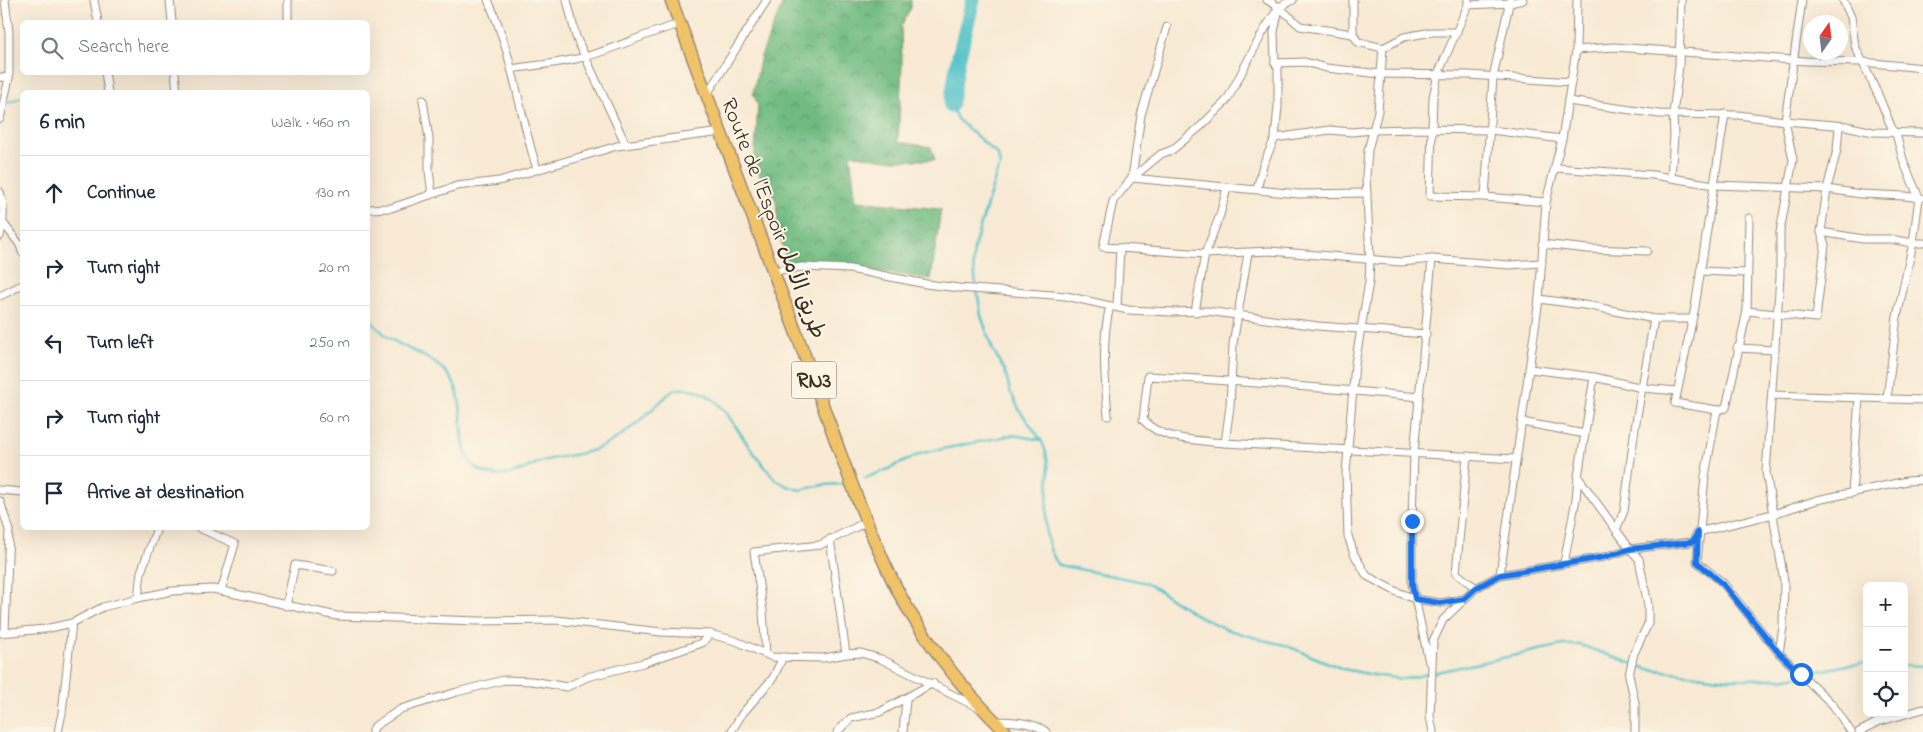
<!DOCTYPE html>
<meta charset="utf-8">
<style>
:root{--surface:#fff;--page:#f6f6f7;--text:#1f2937;--muted:#747a83;--line:#e0e1e3}
body{margin:0;font-family:"Indie Flower","Playpen Sans Arabic",sans-serif;background:var(--page);color:var(--text)}
.controls{position:absolute;right:15px;bottom:15px;display:grid;overflow:hidden;border-radius:8px;box-shadow:0 5px 20px #0002}
.controls button{width:45px;height:45px;display:grid;place-items:center;padding:0;border:0;border-bottom:1px solid var(--line);background:var(--surface);color:var(--text);font:25px sans-serif}
.compass{position:absolute;left:1803px;top:15px;width:45px;height:45px;border-radius:50%;background:var(--surface);box-shadow:0 5px 20px #0002;rotate:14deg}
.stop{position:absolute;width:15px;height:15px;margin:-11px;border:4px solid #1a73e8;border-radius:50%;background:#fff}
.stop.end{background:#1a73e8;border-color:#fff;box-shadow:0 1px 5px #0008}
.list{margin:0;padding:0;list-style:none}
h2{display:flex;justify-content:space-between;align-items:center;height:65px;margin:0;padding:0 20px;font-size:21px}
h2 small{font-size:16px;font-weight:400;color:var(--muted)}
.list li{display:grid;grid-template-columns:32px 1fr auto;gap:15px;align-items:center;box-sizing:border-box;height:75px;padding:0 20px;border-top:1px solid var(--line)}
.list b{display:block;font-size:19px;white-space:nowrap}
.list em{font-size:16px;font-style:normal;color:var(--muted)}
.icon{flex:none;width:28px;height:28px;fill:none;stroke:currentColor;stroke-width:2;stroke-linecap:round;stroke-linejoin:round}
.map{position:relative;flex:none;width:1923px;height:732px;overflow:hidden}
.search{position:absolute;background:var(--surface);box-shadow:0 5px 20px #0002;left:20px;top:20px;width:350px;height:55px;display:flex;align-items:center;gap:12px;box-sizing:border-box;padding:0 18px;border-radius:8px;color:var(--muted);font-size:19px}
.panel{position:absolute;background:var(--surface);box-shadow:0 5px 20px #0002;left:20px;top:90px;width:350px;height:440px;border-radius:8px}
.map>svg:first-child{display:block}
.forest{fill:url(#forest-crowns);stroke:#567250}
.lines{fill:none;stroke-linecap:round;stroke-linejoin:round}
.stream{stroke:#55c3c9;stroke-width:2.5}
.river{stroke:#55c3c9;stroke-width:15}
.minor-casing{stroke:#9a8a79;stroke-width:9}
.trunk-casing{stroke:#9a8a79;stroke-width:14}
.minor{stroke:#fff;stroke-width:7}
.trunk{stroke:#f0c369;stroke-width:11}
.route{stroke:#1a73e8;stroke-width:6}
.labels{text-anchor:middle;stroke-width:4;stroke-linejoin:round;paint-order:stroke}
.shield{fill:#fcf5e5;stroke:#75675a;stroke-width:1}
.shield-label{font-size:21px;font-weight:bold;fill:#3b2a1e}
.street-label{font-size:22px;fill:#3b2a1e;stroke:#fcf5e5}
</style>
<div class="map">
<svg width="1923" height="732" viewBox="0 0 1923 732">
<defs>
<pattern id="forest-crowns" width="20" height="18" patternUnits="userSpaceOnUse" patternTransform="scale(1.25)"><rect width="20" height="18" fill="#70bb82"/><path d="M2 6a3 3 0 1 1 6 0M12 15a3 3 0 1 1 6 0" fill="none" stroke="#5d986a"/></pattern>
</defs>
<rect width="100%" height="100%" fill="#fcf5e5"/>
<filter id="ink" filterUnits="userSpaceOnUse"><feTurbulence type="fractalNoise" baseFrequency=".02" numOctaves="2"/><feDisplacementMap in="SourceGraphic" scale="10" xChannelSelector="R" yChannelSelector="G"/><feConvolveMatrix kernelMatrix="1 2 1 2 8 2 1 2 1" color-interpolation-filters="sRGB"/></filter>
<filter id="wash" filterUnits="userSpaceOnUse"><feTurbulence type="fractalNoise" baseFrequency=".0096" numOctaves="4" result="noise"/><feDisplacementMap in="SourceGraphic" scale="20" xChannelSelector="R" yChannelSelector="G"/><feGaussianBlur stdDeviation="1.12" result="paint"/><feColorMatrix in="noise" values="0 0 0 0 0 0 0 0 0 0 0 0 0 0 0 0 0 1.4 0 .05"/><feComposite in="paint" operator="in"/></filter>
<g filter="url(#wash)">
<rect width="100%" height="100%" fill="#f8ead4"/>
<path class="forest" d="M784,0H911V8L901,26L902,65L898,142L931,147L935,160H887L850,154L856,201L941,209L931,279L813,262L787,263L778,227L776,200L754,166L758,105L753,93L761,56Z"/>
<g class="lines">
<g class="stream">
<path d="M6,103L22,97"/>
<path d="M951,105L957,119L998,155L1000,166L996,175L974,247L973,264L981,315L992,348L1005,372L1010,391L1020,411L1041,440"/>
<path d="M368,317C374,324 381,332 389,338C409,351 435,357 450,377C468,401 456,441 470,461C477,472 491,476 503,475C516,475 530,465 543,461C564,455 589,455 609,443C632,430 653,408 673,390C711,382 728,415 746,442C755,455 765,467 775,479L787,486L800,490L823,485L843,484"/>
<path d="M865,478L884,471L922,453L1013,435L1041,440C1062,479 1030,529 1059,565L1143,582L1157,589L1193,613L1225,629L1263,640L1285,645L1343,669L1379,676L1404,679L1563,645H1580L1648,669L1728,679H1783L1842,666L1867,663"/>
<path d="M1904,665L1923,666"/>
</g>
<path class="river" d="M951,105L958,60L973,0"/>
</g>
</g>
<g filter="url(#ink)">
<g class="lines">
<g class="minor-casing">
<g id="minor">
<path d="M94,0L98,22"/>
<path d="M170,0L172,22"/>
<path d="M288,0V22"/>
<path d="M488,0C513,54 519,113 537,169"/>
<path d="M567,0L576,37L626,145"/>
<path d="M1267,0L1279,7L1300,26L1353,34"/>
<path d="M1353,0V34L1358,42L1383,48L1404,37L1432,32H1457"/>
<path d="M1468,0V5L1438,74L1433,97L1430,196L1485,197L1546,202"/>
<path d="M1843,0L1851,17L1855,46L1879,97L1893,131L1896,134L1904,163L1919,198L1913,243L1897,317L1887,399"/>
<path d="M1468,5L1510,3L1523,0"/>
<path d="M1167,27L1141,115L1132,178L1299,194L1367,193"/>
<path d="M1383,48L1378,111L1368,150L1366,176L1370,259L1369,282L1355,364L1346,473L1348,536L1354,554L1367,576L1395,591L1415,599L1440,603L1464,599"/>
<path d="M1576,50L1614,47L1806,61L1863,62L1923,68"/>
<path d="M1275,63L1305,62L1326,68L1381,74L1469,75L1571,82"/>
<path d="M511,69C536,65 564,63 588,56C619,47 649,32 680,24"/>
<path d="M105,72L108,92"/>
<path d="M175,72L177,92"/>
<path d="M0,77L9,78"/>
<path d="M707,94L767,0"/>
<path d="M423,100L429,139V171L432,194"/>
<path d="M1568,101L1659,114L1738,115L1785,121L1846,126L1873,132L1923,133"/>
<path d="M1725,114L1695,307L1675,403L1717,410L1726,408L1747,311L1749,218"/>
<path d="M0,119L9,78V32L5,0"/>
<path d="M1275,138L1330,130L1351,132L1373,130L1414,129L1491,130L1562,139"/>
<path d="M1556,168L1653,175L1714,185L1827,189L1861,194L1905,196L1921,198"/>
<path d="M1671,177L1674,136L1673,114L1679,66L1681,0"/>
<path d="M1257,189L1263,165L1275,138L1278,106V68L1275,63L1274,32L1278,13"/>
<path d="M0,192C5,207 4,221 0,236"/>
<path d="M1485,197L1493,77L1510,0"/>
<path d="M368,209L391,208L457,186L499,181L617,146L721,132"/>
<path d="M4,224L20,245L22,252"/>
<path d="M1821,232L1863,239H1890L1913,243H1923"/>
<path d="M1542,244L1588,249L1647,251"/>
<path d="M1120,248L1205,254L1270,251L1401,262L1432,259L1509,265L1542,263"/>
<path d="M773,271L802,267L850,269L926,284L959,288L1066,296L1128,310L1172,312L1207,311L1318,326L1426,334"/>
<path d="M1700,271L1747,273"/>
<path d="M0,296L22,285"/>
<path d="M1539,299L1591,306L1654,319H1692"/>
<path d="M1117,307L1120,248L1103,247L1113,201L1132,178L1161,154L1172,150L1201,126L1227,100L1263,32L1279,7L1293,0"/>
<path d="M1747,311L1816,318L1825,245L1821,232L1827,189L1837,150L1839,127"/>
<path d="M1195,312L1205,254L1220,215L1227,188"/>
<path d="M1737,348L1775,350"/>
<path d="M1530,369L1594,377L1643,388L1677,391"/>
<path d="M1594,377L1578,477L1630,549L1639,559L1648,605V624L1634,653L1629,675L1635,703V732"/>
<path d="M1772,395L1923,400"/>
<path d="M1419,397C1329,388 1239,381 1148,376L1143,420C1162,441 1199,440 1225,443L1516,459"/>
<path d="M1717,410L1705,476L1697,562L1723,583L1779,653L1833,705L1851,732"/>
<path d="M1108,416C1105,379 1101,341 1110,306"/>
<path d="M1522,422L1585,434"/>
<path d="M1225,443L1230,406L1233,344L1248,253"/>
<path d="M1467,456L1456,573L1476,588"/>
<path d="M0,490L22,492"/>
<path d="M1852,493L1859,398"/>
<path d="M0,501L9,530L5,631"/>
<path d="M199,528L235,544L221,591"/>
<path d="M1616,530L1624,511L1635,428L1654,319"/>
<path d="M830,539L846,654"/>
<path d="M1564,563L1576,499L1578,477"/>
<path d="M1500,575L1539,299L1546,202L1562,139L1576,50L1577,0"/>
<path d="M138,598L141,572L157,528"/>
<path d="M286,606L295,565L333,571"/>
<path d="M0,633L45,629L72,623L103,607L138,598L172,591L213,589L337,616L478,621L556,620L661,632L710,634L736,641L772,657L824,658L846,654L861,653L881,659L979,708"/>
<path d="M1779,653L1783,627L1784,581L1766,472L1780,277V232L1793,160L1785,121L1802,0"/>
<path d="M766,654L763,611L754,552L820,545L868,521"/>
<path d="M1429,662L1412,584V521L1414,453L1432,259"/>
<path d="M995,721C1008,721 1036,722 1046,732"/>
<path d="M58,732L62,713L72,623"/>
<path d="M372,732L375,726L401,709L457,692L504,680L532,681L567,687L587,677L643,663L702,643L710,634"/>
<path d="M731,732L742,714L773,678L783,657"/>
<path d="M837,732L851,718L880,712L933,683"/>
<path d="M903,732L906,700"/>
<path d="M1433,732L1430,716L1433,641L1443,620L1476,588L1500,575L1604,557L1630,549L1692,542L1698,532L1773,514L1817,500L1907,481L1923,480"/>
<path d="M1859,732L1878,722L1923,709"/>
</g>
</g>
<g class="trunk-casing">
<path id="trunk" d="M671,0C716,117 759,234 803,351C831,426 856,503 890,575C915,629 963,691 1006,732"/>
</g>
<use href="#minor" class="minor"/>
<use href="#trunk" class="trunk"/>
</g>
</g>
<g class="lines" filter="url(#ink)">
<path class="route" d="M1412,521V584L1415,599L1440,603L1464,599L1476,588L1500,575L1604,557L1630,549L1692,542L1698,532L1697,562L1723,584L1779,653L1801,674"/>
</g>
<g class="labels">
<rect class="shield" x="791.5" y="361.5" width="45" height="37" rx="4"/>
<g class="shield-label">
<text x="814" y="387">RN3</text>
</g>
<g class="street-label">
<text transform="translate(775 218) rotate(69)" y="8">Route de l’Espoir طريق الأمل</text>
</g>
</g>
</svg>
<div class="controls">
<button>+</button>
<button>−</button>
<button><svg class="icon" aria-label="locate" viewBox="0 0 24 24"><circle cx="12" cy="12" r="6"/><path d="M12 2v4M12 18v4M2 12h4M18 12h4"/></svg></button>
</div>
<svg class="compass" viewBox="-18 -18 36 36"><path d="M0-13l5 13h-10z" fill="#e53935"/><path d="M0 13l5-13h-10z" fill="#747a83"/></svg>
<div class="stop" style="left:1801px;top:674px"></div>
<div class="stop end" style="left:1412px;top:521px"></div>
<div class="search"><svg class="icon" aria-label="search" viewBox="0 0 24 24"><circle cx="10" cy="10" r="6"/><path d="M15 15l6 6"/></svg>Search here</div>
<section class="panel">
<h2>6 min<small>Walk · 460 m</small></h2>
<ul class="list">
<li><svg class="icon" aria-label="ahead" viewBox="0 0 24 24"><path d="M12 20V5M6 11l6-6 6 6"/></svg><div><b>Continue</b></div><em>130 m</em></li>
<li><svg class="icon" aria-label="right" viewBox="0 0 24 24"><path d="M7 20v-9h11M14 6l5 5-5 5"/></svg><div><b>Turn right</b></div><em>20 m</em></li>
<li><svg class="icon" aria-label="left" viewBox="0 0 24 24"><path d="M17 20v-9H6M10 6l-5 5 5 5"/></svg><div><b>Turn left</b></div><em>250 m</em></li>
<li><svg class="icon" aria-label="right" viewBox="0 0 24 24"><path d="M7 20v-9h11M14 6l5 5-5 5"/></svg><div><b>Turn right</b></div><em>60 m</em></li>
<li><svg class="icon" aria-label="arrive" viewBox="0 0 24 24"><path d="M6 21V4h12l-3 4 3 4H6"/></svg><div><b>Arrive at destination</b></div></li>
</ul>
</section>
</div>
